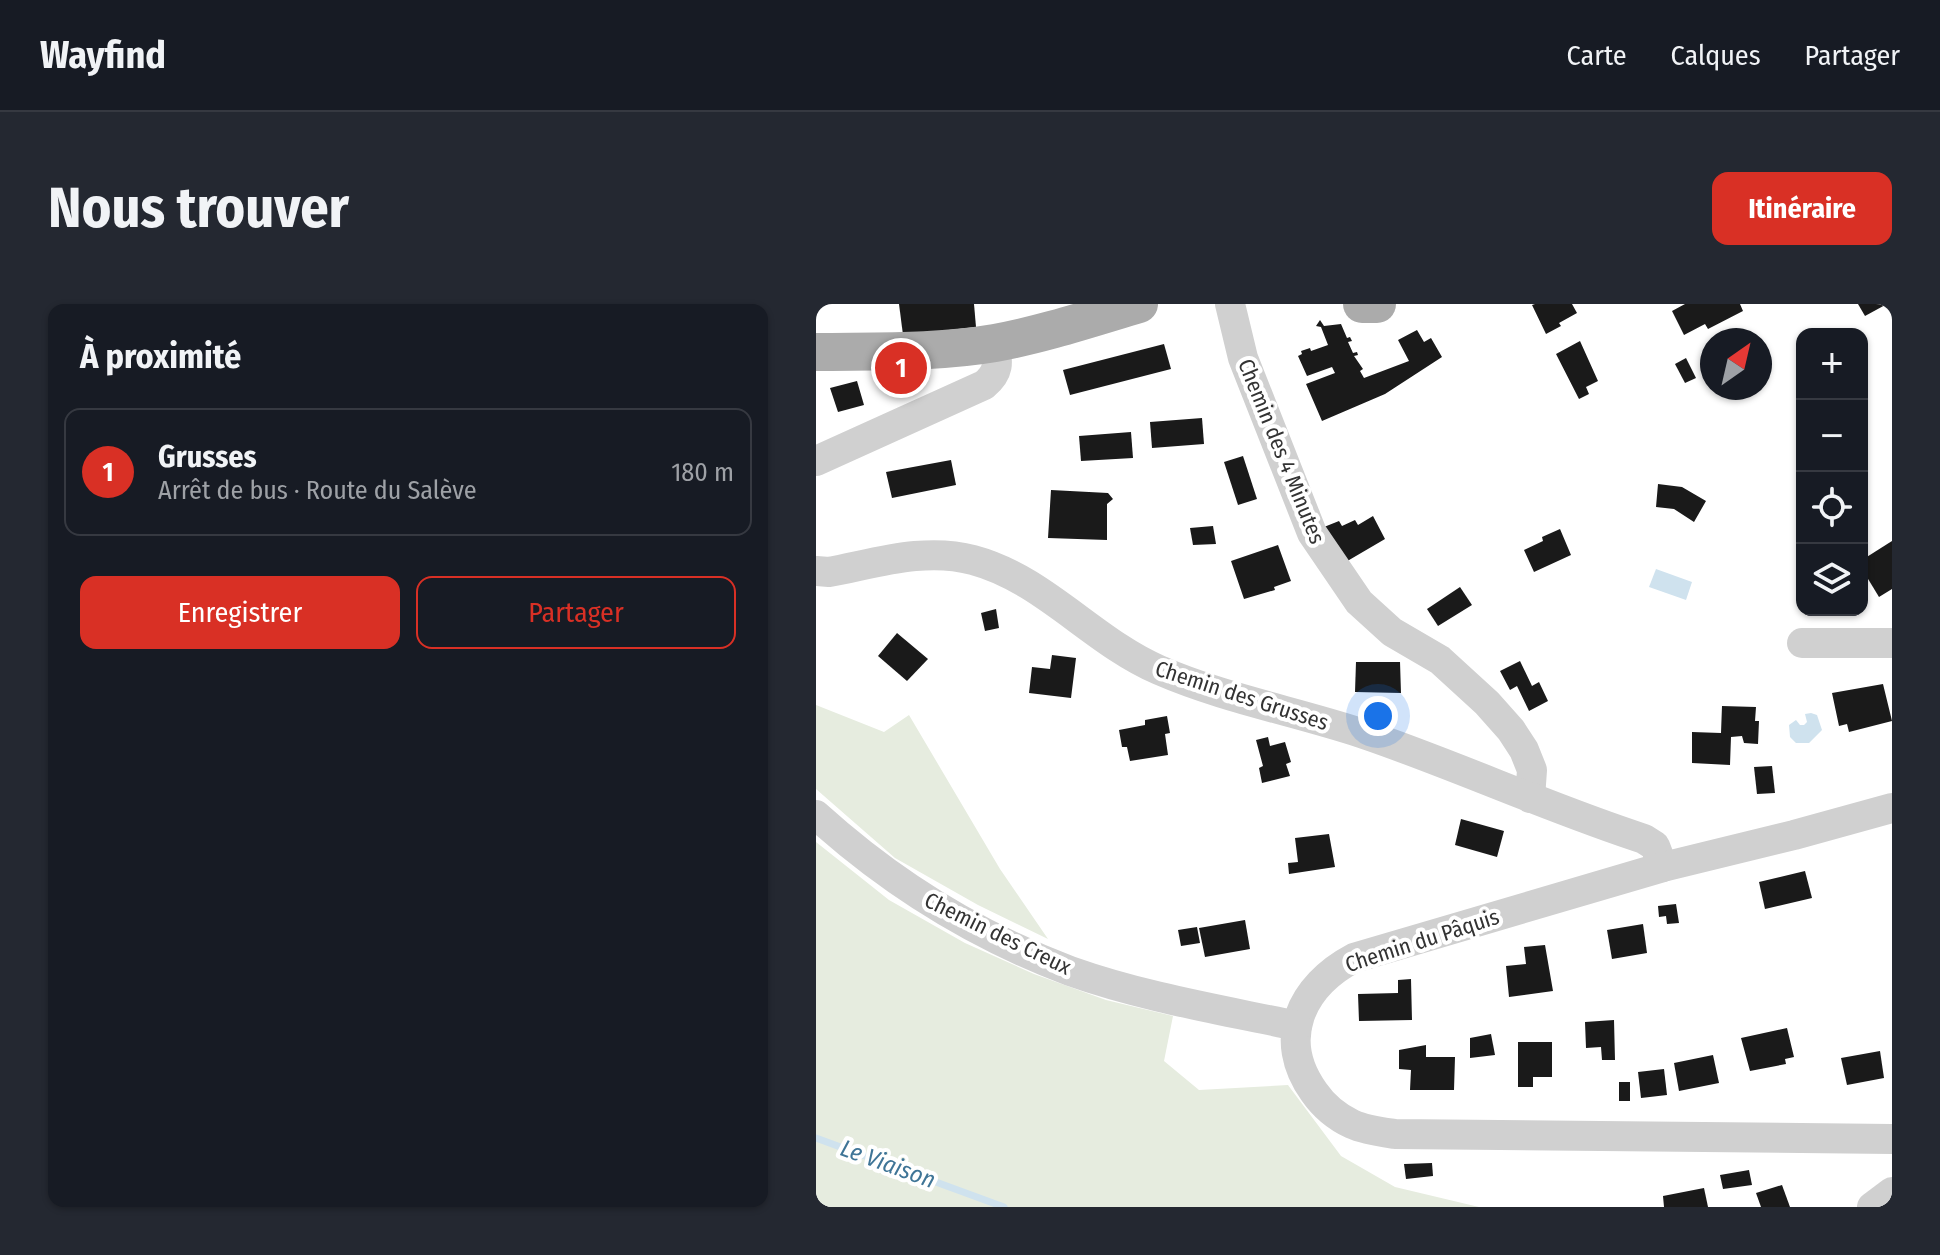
<!DOCTYPE html>
<html lang="fr">
<meta charset="utf-8">
<style>
:root{--surface:#171b24;--page:#242831;--text:#f1f3f6;--muted:#9ea1a6;--line:#363941;--accent:#d93025}
body{margin:0;font-family:"Fira Sans Condensed",sans-serif;background:var(--page);color:var(--text)}
.controls{position:absolute;right:24px;top:24px;display:grid;overflow:hidden;border-radius:16px;box-shadow:0 2px 6px #0004}
.controls button{width:72px;height:72px;display:grid;place-items:center;padding:0;border:0;border-bottom:2px solid var(--line);background:var(--surface);color:var(--text);font:40px sans-serif}
.compass{position:absolute;left:884px;top:24px;width:72px;height:72px;border-radius:50%;background:var(--surface);box-shadow:0 2px 6px #0004;rotate:34deg}
.you{position:absolute;left:562px;top:412px;width:28px;height:28px;margin:-20px;border:6px solid #fff;border-radius:50%;background:#1a73e8;box-shadow:0 0 0 12px #1a73e833}
.badge{display:grid;place-items:center;width:52px;height:52px;border-radius:50%;background:var(--accent);color:#fff;font-size:26px;font-weight:700}
.pin{position:absolute;translate:-50% -50%;border:4px solid #fff;box-shadow:0 2px 8px #0006}
.list{margin:0;padding:0;list-style:none}
h2{display:flex;justify-content:space-between;align-items:center;height:104px;margin:0;padding:0 32px;font-size:34px}
h2 small{font-size:26px;font-weight:400;color:var(--muted)}
.list li{display:grid;grid-template-columns:52px 1fr auto;gap:24px;align-items:center;box-sizing:border-box;height:128px;margin:0 16px 16px;padding:0 16px;border:2px solid var(--line);border-radius:16px}
.list b{display:block;font-size:30px;white-space:nowrap}
.list p{margin:0;font-size:26px;white-space:nowrap;color:var(--muted)}
.list em{font-size:26px;font-style:normal;color:var(--muted)}
.actions{display:flex;gap:16px;padding:24px 32px}
.actions a{flex:1;padding:18px 0;border:2px solid var(--accent);border-radius:16px;text-align:center;font-size:28px;color:var(--accent)}
.actions .main{background:var(--accent);color:#fff}
.icon{flex:none;width:44px;height:44px;fill:none;stroke:currentColor;stroke-width:2;stroke-linecap:round;stroke-linejoin:round}
.map{position:relative;flex:none;width:1076px;height:903px;overflow:hidden;border-radius:16px}
header{display:flex;align-items:center;gap:48px;box-sizing:border-box;height:112px;padding:0 40px;background:var(--surface);border-bottom:2px solid var(--line)}
header strong{font-size:38px}
nav{display:flex;gap:44px;margin-inline-start:auto;font-size:28px}
.intro{display:flex;align-items:center;justify-content:space-between;box-sizing:border-box;height:192px;padding:0 48px}
h1{margin:0;font-size:56px}
.button{padding:20px 36px;border-radius:16px;background:var(--accent);color:#fff;font-size:28px;font-weight:700}
main{display:flex;gap:48px;padding:0 48px}
aside{flex:1;background:var(--surface);border-radius:16px;box-shadow:0 2px 6px #0004}
.map>svg:first-child{display:block}
.green{fill:#e6ecdf}
.water{fill:#cfe2ee}
.lines{fill:none;stroke-linecap:round;stroke-linejoin:round}
.stream{stroke:#cfe2ee;stroke-width:7}
.building{fill:#1a1a1a}
.minor{stroke:#d0d0d0;stroke-width:30}
.major{stroke:#ababab;stroke-width:38}
.labels{text-anchor:middle;stroke-width:8;stroke-linejoin:round;paint-order:stroke}
.street-label{font-size:22px;fill:#333;stroke:#fff}
.water-label{font-size:24px;font-style:italic;fill:#3f7597;stroke:#fff}
</style>
<header>
<strong>Wayfind</strong>
<nav><a>Carte</a><a>Calques</a><a>Partager</a></nav>
</header>
<div class="intro"><h1>Nous trouver</h1><a class="button">Itinéraire</a></div>
<main>
<aside>
<h2>À proximité<small></small></h2>
<ul class="list">
<li><span class="badge">1</span><div><b>Grusses</b><p>Arrêt de bus · Route du Salève</p></div><em>180 m</em></li>
</ul>
<div class="actions"><a class="main">Enregistrer</a><a>Partager</a></div>
</aside>
<div class="map">
<svg width="1076" height="903" viewBox="0 0 1076 903">
<rect width="100%" height="100%" fill="#fff"/>
<g class="green">
<path d="M0,401L68,428L93,411L184,565L232,635L162,601L79,554L0,485Z"/>
<path d="M0,538L73,596L149,639L218,670L290,696L357,712L348,757L383,786L472,781L525,852L579,883L663,903H0Z"/>
</g>
<g class="water">
<path d="M840,265L876,278L870,296L833,283Z"/>
<path d="M995,409L1001,411L1006,426L993,439H980L974,433L973,421L980,416L984,421H988L991,418L989,410Z"/>
</g>
<g class="lines">
<path class="stream" d="M0,834L188,903"/>
</g>
<g class="building">
<path d="M83,0H158L160,23L87,31Z"/>
<path d="M719,0H756L761,9L743,19L745,22L730,30L716,1Z"/>
<path d="M869,0H924L927,7L892,25L889,20L868,31L856,7Z"/>
<path d="M1042,0H1071L1049,12Z"/>
<path d="M504,16L508,22L525,20L531,34L534,33L536,37L532,38L537,49L541,48L542,51L538,52L547,65L544,67L548,74L593,57L582,36L601,26L608,38L615,34L626,53L569,90L506,117L490,80L519,69L516,63L491,72L482,52L486,50L485,47L494,44L495,47L512,41L505,23L500,22Z"/>
<path d="M764,37L782,77L770,83L773,90L763,95L740,50Z"/>
<path d="M348,40L355,65L254,91L247,66Z"/>
<path d="M870,54L880,74L869,79L859,60Z"/>
<path d="M41,77L48,101L22,108L14,84Z"/>
<path d="M386,114L388,140L336,144L334,118Z"/>
<path d="M315,128L317,154L265,157L263,132Z"/>
<path d="M427,152L441,195L422,201L408,158Z"/>
<path d="M135,156L140,181L76,194L70,168Z"/>
<path d="M842,180L866,183L890,197L878,218L858,205L840,203Z"/>
<path d="M235,186L292,189L297,195L291,200V236L232,234Z"/>
<path d="M557,212L569,235L528,259L508,223L523,217L526,222L539,216L542,221Z"/>
<path d="M397,222L400,240L377,241L374,224Z"/>
<path d="M744,225L755,251L718,268L708,246L727,237L726,233Z"/>
<path d="M1076,237V285L1063,293L1046,265V256Z"/>
<path d="M462,241L475,277L458,283L459,286L428,295L415,257Z"/>
<path d="M644,283L656,301L622,322L611,305Z"/>
<path d="M180,305L183,324L169,327L165,309Z"/>
<path d="M81,329L112,355L91,377L62,352Z"/>
<path d="M236,351L260,354L255,394L213,389L216,363L234,365Z"/>
<path d="M704,357L716,382L723,378L732,397L713,407L701,382L694,386L684,367Z"/>
<path d="M540,358H584L585,389L539,388Z"/>
<path d="M1067,380L1076,417L1033,428L1031,420L1023,422L1016,389Z"/>
<path d="M906,402L940,403L939,417H943L942,440L928,439L926,432L915,433L914,461L876,459V428L905,429Z"/>
<path d="M351,412L354,429L349,430L352,451L314,457L311,443H306L303,426L329,421V416Z"/>
<path d="M452,433L454,442L469,438L475,458L470,460L474,472L446,479L443,464L447,462L440,436Z"/>
<path d="M956,462L959,489L941,490L938,463Z"/>
<path d="M645,515L688,527L681,553L639,541Z"/>
<path d="M513,530L519,563L473,570L472,559L482,558L479,534Z"/>
<path d="M989,567L996,594L949,605L943,578Z"/>
<path d="M860,600L863,619L851,620L850,612L843,613L842,602Z"/>
<path d="M429,616L434,645L389,653L383,624Z"/>
<path d="M827,620L831,649L796,655L791,626Z"/>
<path d="M381,623L384,639L365,642L362,626Z"/>
<path d="M729,641L737,687L693,693L690,662L710,660L708,643Z"/>
<path d="M595,675L596,716L543,717L542,690L582,689V676Z"/>
<path d="M798,716L799,756H786L785,743L770,744L769,718Z"/>
<path d="M971,724L978,753L969,755L970,760L934,767L925,734Z"/>
<path d="M675,730L679,751L654,754V734Z"/>
<path d="M702,738H736V773H717V783H702Z"/>
<path d="M610,741V753H639L638,786H594L595,766L583,765V746Z"/>
<path d="M1064,747L1068,774L1031,781L1025,754Z"/>
<path d="M897,751L903,779L863,787L858,759Z"/>
<path d="M848,765L851,791L825,794L822,768Z"/>
<rect x="803" y="778" width="11" height="19"/>
<path d="M616,859L617,872L590,875L588,860Z"/>
<path d="M933,866L936,881L907,885L904,871Z"/>
<path d="M966,881L974,903H945L940,889Z"/>
<path d="M888,884L892,903H848L847,892Z"/>
</g>
<g class="lines">
<g class="minor">
<path d="M414,0L427,54L496,229L543,298L576,328L624,356L671,399L695,426L708,446L716,466L714,494"/>
<path d="M0,157L168,81C184,68 182,58 179,39"/>
<path d="M0,267L13,268C61,259 109,243 157,256C228,275 276,337 343,366C407,394 478,407 545,429C640,461 732,504 828,535L839,542L847,563"/>
<path d="M986,339H1076"/>
<path d="M1076,504L978,531L847,563L538,654C485,682 460,735 498,788C507,801 521,813 536,820C549,826 565,828 579,830L1076,835"/>
<path d="M0,511C74,578 161,632 254,667C327,693 406,706 481,722"/>
<path d="M1056,903L1076,888"/>
</g>
<g class="major">
<path d="M546,0H561"/>
<path d="M0,48C60,47 121,49 179,39C228,30 276,14 323,0"/>
</g>
</g>
<g class="labels">
<g class="street-label">
<text transform="translate(466 147) rotate(68)" y="8">Chemin des 4 Minutes</text>
<text transform="translate(426 391) rotate(18)" y="8">Chemin des Grusses</text>
<text transform="translate(182 629) rotate(26)" y="8">Chemin des Creux</text>
<text transform="translate(606 636) rotate(-18)" y="8">Chemin du Pâquis</text>
</g>
<g class="water-label">
<text transform="translate(72 860) rotate(20)" y="8">Le Viaison</text>
</g>
</g>
</svg>
<div class="controls">
<button>+</button>
<button>−</button>
<button><svg class="icon" aria-label="locate" viewBox="0 0 24 24"><circle cx="12" cy="12" r="6"/><path d="M12 2v4M12 18v4M2 12h4M18 12h4"/></svg></button>
<button><svg class="icon" aria-label="layers" viewBox="0 0 24 24"><path d="M12 4l9 5-9 5-9-5zM3 14l9 5 9-5"/></svg></button>
</div>
<svg class="compass" viewBox="-18 -18 36 36"><path d="M0-13l5 13h-10z" fill="#e53935"/><path d="M0 13l5-13h-10z" fill="#9ea1a6"/></svg>
<div class="you"></div>
<div class="pin badge" style="left:85px;top:64px">1</div>
</div>
</main>
